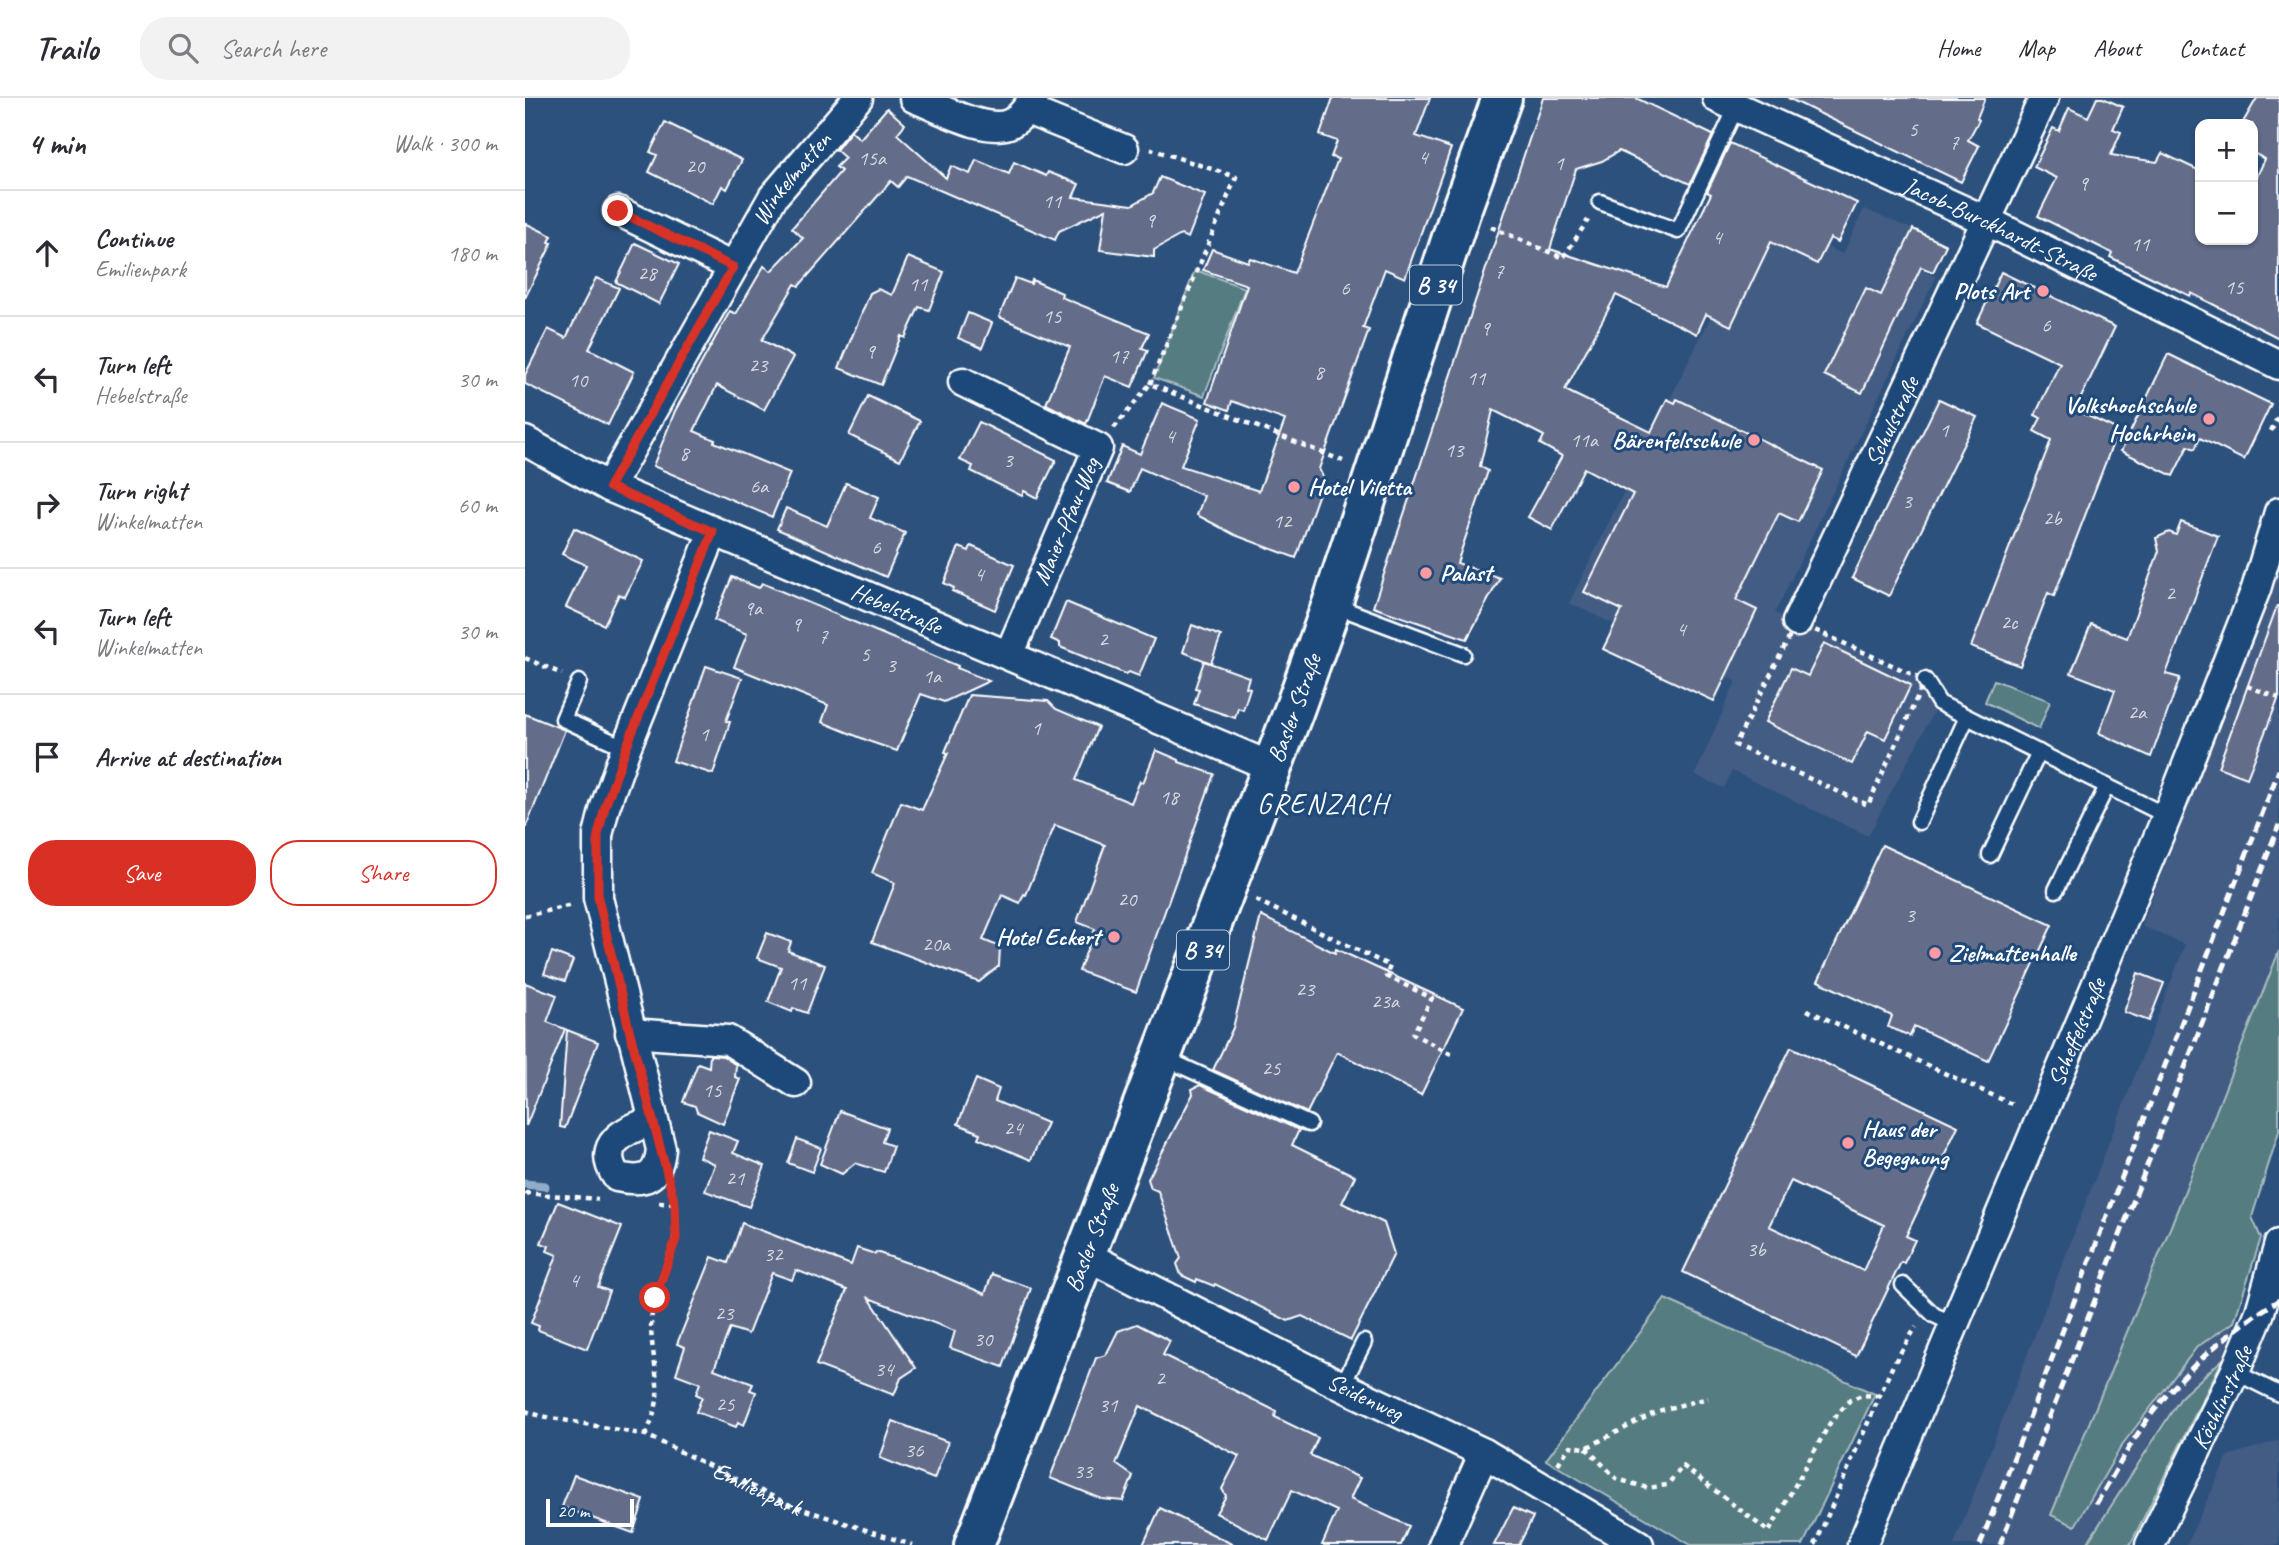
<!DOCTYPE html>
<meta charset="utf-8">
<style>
:root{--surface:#fff;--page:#f2f2f3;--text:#2b2b33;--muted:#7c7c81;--line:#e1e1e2;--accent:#d93025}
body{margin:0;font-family:Caveat,sans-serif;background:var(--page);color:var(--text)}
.controls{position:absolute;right:21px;top:21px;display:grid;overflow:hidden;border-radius:14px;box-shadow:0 2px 5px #0004}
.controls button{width:63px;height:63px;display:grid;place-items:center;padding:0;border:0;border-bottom:2px solid var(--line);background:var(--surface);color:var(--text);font:35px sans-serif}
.scale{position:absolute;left:21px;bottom:18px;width:88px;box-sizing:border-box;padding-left:7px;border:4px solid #fff;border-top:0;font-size:19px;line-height:24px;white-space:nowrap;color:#fff;-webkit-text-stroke:5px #1f4a7a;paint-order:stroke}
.stop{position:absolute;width:21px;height:21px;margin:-16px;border:5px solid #d93025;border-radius:50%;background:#fff}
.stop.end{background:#d93025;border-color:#fff;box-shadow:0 2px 7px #0008}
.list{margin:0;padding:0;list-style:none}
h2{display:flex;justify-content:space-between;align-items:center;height:91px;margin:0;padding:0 28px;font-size:30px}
h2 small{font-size:23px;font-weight:400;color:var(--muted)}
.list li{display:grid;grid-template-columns:46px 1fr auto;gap:21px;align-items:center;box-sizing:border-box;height:126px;padding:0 28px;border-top:2px solid var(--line)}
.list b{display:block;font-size:26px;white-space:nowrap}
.list p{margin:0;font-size:23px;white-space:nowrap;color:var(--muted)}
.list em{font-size:23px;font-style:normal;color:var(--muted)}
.actions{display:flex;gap:14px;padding:21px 28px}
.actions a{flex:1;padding:16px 0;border:2px solid var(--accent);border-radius:28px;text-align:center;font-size:24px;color:var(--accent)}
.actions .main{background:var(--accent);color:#fff}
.icon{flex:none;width:38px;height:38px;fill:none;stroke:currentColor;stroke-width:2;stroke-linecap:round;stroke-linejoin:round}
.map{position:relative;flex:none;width:1754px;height:1447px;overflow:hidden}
header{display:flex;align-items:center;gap:42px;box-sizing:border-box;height:98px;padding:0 35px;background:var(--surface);border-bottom:2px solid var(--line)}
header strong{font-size:33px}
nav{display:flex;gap:38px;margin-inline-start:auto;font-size:24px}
.search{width:490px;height:63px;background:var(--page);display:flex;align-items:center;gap:18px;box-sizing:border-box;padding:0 24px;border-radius:28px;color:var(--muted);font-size:26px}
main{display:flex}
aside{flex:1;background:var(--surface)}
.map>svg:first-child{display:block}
.built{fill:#425c84}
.green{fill:#557b81;stroke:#aabdc0;stroke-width:2}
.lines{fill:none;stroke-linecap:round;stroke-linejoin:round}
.stream{stroke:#91acc8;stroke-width:9}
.building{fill:#646c89;stroke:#fff;stroke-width:2;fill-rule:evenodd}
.lane-casing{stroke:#fff;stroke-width:19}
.street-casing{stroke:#fff;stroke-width:33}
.primary-casing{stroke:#fff;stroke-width:44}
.path{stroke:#fff;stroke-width:4.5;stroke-dasharray:5 5;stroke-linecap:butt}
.lane{stroke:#1f4a7a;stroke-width:14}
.street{stroke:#1f4a7a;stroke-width:28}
.primary{stroke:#1f4a7a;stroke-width:38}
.rail{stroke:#fff;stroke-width:5;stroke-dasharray:10 5;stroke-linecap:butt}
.route{stroke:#d93025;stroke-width:9}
.poi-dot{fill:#ff9aa2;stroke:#1f4a7a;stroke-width:2.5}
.labels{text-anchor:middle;stroke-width:6;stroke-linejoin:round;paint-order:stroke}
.number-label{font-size:21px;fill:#d8dae2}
.shield{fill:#1f4a7a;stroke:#bcc9d7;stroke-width:2}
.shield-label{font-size:23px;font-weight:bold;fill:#fff}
.street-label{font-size:24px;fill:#fff;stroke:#1f4a7a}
.poi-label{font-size:24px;font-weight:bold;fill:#fff;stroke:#1f4a7a;text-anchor:end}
.quarter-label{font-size:28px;letter-spacing:2px;fill:#fff;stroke:#1f4a7a}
</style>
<header>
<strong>Trailo</strong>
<div class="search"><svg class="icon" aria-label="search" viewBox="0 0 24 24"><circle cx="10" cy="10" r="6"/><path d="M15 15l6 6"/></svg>Search here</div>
<nav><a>Home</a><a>Map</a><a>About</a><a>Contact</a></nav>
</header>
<main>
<aside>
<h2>4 min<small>Walk · 300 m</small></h2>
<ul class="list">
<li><svg class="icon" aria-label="ahead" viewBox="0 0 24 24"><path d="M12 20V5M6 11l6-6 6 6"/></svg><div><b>Continue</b><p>Emilienpark</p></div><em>180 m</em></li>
<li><svg class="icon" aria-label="left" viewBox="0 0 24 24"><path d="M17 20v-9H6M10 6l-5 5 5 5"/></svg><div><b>Turn left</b><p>Hebelstraße</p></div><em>30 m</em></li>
<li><svg class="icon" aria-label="right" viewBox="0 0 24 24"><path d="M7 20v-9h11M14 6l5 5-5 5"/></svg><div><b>Turn right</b><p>Winkelmatten</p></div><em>60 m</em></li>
<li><svg class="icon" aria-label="left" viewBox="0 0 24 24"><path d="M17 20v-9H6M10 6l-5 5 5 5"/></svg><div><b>Turn left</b><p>Winkelmatten</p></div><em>30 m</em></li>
<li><svg class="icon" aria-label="arrive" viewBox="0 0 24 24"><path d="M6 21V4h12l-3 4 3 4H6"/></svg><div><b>Arrive at destination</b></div></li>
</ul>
<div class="actions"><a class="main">Save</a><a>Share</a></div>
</aside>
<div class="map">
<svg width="1754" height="1447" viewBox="0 0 1754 1447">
<rect width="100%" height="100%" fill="#2d517d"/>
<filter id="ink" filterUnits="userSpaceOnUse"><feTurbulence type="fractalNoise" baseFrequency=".0143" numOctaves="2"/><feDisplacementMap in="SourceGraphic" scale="14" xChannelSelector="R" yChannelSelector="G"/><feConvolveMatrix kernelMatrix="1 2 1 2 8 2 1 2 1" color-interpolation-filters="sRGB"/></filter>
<g filter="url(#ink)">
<g class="built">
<path d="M1339,111L1389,132L1375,162L1411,179L1250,515L1420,593L1343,738L1207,673L1199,690L1170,677L1211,583L1044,505L1235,119L1318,156Z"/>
<path d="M1754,463V1033L1727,1119L1736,1140L1698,1261L1657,1298L1561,1447H1429L1660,847L1617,828Z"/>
<path d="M1754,1342V1447H1661L1703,1358Z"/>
</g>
<g class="green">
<path d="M670,172L720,190L679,298L629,280Z"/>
<path d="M1469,582L1525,603L1514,631L1460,604Z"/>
<path d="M1754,853V1033L1727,1119L1736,1140L1709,1224L1672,1249L1597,1347L1550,1428L1526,1417L1646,1128Z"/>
<path d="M1140,1201L1350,1296L1278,1447H1166L1021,1362Z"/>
<path d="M1698,1261L1605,1447H1561L1657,1298Z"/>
</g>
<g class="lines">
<path class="stream" d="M0,1086L20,1088"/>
</g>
<g class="building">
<path d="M808,0H905L891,38L926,50L880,180L860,171L838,230L844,232L794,371L799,381L771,460L710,437L672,417L679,398L615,370L605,394L582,385L597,348L615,356L637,305L675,321L656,368L734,393L760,322L707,303L704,312L682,304L722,187L678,172L687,151L723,164L725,160L769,175L813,61L806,59L812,43L795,37Z"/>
<path d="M1018,0H1111L1188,37L1165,86L1094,53L1077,63L1051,71L1025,151L1141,189L1186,96L1182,94L1205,45L1332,105L1313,144L1305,140L1292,166L1246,144L1206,228L1181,216L1172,236L1091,197L1040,292L1126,334L1142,301L1150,305L1152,301L1298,372L1273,424L1254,415L1211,502L1232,512L1189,603L1078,551L1097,512L1059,494L1108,396L1059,370L1027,432L1003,419L1037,358L1015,346L1019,338L968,312L955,368L963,373L932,465L975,480L942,541L848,509Z"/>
<path d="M1263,0H1460L1452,20L1454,22L1443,42L1454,48L1436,84Z"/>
<path d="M1572,0H1578L1598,9L1588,31L1596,34L1586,57L1632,64L1637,55L1675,73V142H1728V87L1740,61L1728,55V26H1717L1732,0H1754V240L1666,195L1665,198L1585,159L1587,155L1513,118L1532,80L1509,69L1528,30L1534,33L1544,10L1563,19Z"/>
<path d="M362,10L380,26L372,36L421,80L426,68L445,76L451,62L484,76L489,64L521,78L523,74L554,86L548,99L607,107L628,95L635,79L680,97L663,140L656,137L629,152V159L575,152L581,111L534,133L530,142L382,78L373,89L366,83L274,188L270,186L237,242L268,259L239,312L192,287L169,333L190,342L189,344L265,375L247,419L128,368L150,313L205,213L211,216L239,168L246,173L278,140L267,130L316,73L311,69L320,60L311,52L326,33L335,41Z"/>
<path d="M140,24L217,62L202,91L197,88L188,106L124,74L132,57L125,54Z"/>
<path d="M0,125L27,138L24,144L27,145L0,200Z"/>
<path d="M1388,131L1421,147L1408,174L1396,169L1337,295L1299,277L1341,190L1356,197Z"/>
<path d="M110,145L154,166L134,206L91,184Z"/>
<path d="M383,159L419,174L404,212L394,209L380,240L376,238L356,287L314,270L345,195L353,191L367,197Z"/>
<path d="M1476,174L1590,229L1550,312L1593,332L1529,498L1523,495L1495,568L1446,549L1526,342L1509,333L1516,320L1510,317L1535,265L1452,225Z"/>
<path d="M71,180L94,190L64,251L109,274L83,327L0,286V277L23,231L41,240Z"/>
<path d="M490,180L506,186L507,182L537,195L536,199L624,235L617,250L623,252L607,289L580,278L561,326L521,306L545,249L474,219Z"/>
<path d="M443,215L467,225L457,250L433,240Z"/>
<path d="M1643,256L1746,306L1719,362L1675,340L1670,351L1663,348L1648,378L1596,353Z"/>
<path d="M343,298L395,323L375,362L324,337Z"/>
<path d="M1414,301L1452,319L1364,498L1327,480Z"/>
<path d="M454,324L531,362L512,400L499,393L497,398L446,373L448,368L435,362Z"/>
<path d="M321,385L354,399L345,420L380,435L361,479L252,431L261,410L302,428Z"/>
<path d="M1656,424L1693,438L1641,576L1655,580L1626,659L1574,635L1590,592L1546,575L1566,526L1602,540L1634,453L1631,440L1644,434L1651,437Z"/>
<path d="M49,430L118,463L100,499L94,496L79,527L41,509L61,467L37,456Z"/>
<path d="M446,448L489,467L470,512L427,493L429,490L419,485L434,449L444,453Z"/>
<path d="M207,479L234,490L237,485L433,568L432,570L464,583L419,604L396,596L372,653L346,644L297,624L303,607L209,569L222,536L189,522Z"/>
<path d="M541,504L629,541L614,578L604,574L601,576L535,549V545L526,541Z"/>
<path d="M1752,508H1754V599L1722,680L1693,669Z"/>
<path d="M667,527L696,538L686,565L658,554Z"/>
<path d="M1299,545L1386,587L1360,641L1343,633L1327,666L1240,624L1266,570L1283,578Z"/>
<path d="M679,563L724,579L721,589L725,590L718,612L713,610L710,620L669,606L674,591L670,590Z"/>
<path d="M181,568L217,580L201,623L205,624L188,676L148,663Z"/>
<path d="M444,597L523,603L531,611L573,629L551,682L606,705L615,683L618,685L631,652L654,662V664L689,676L611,894L554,873L570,831L552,824L580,747L530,727L501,797L499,796L495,805L477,797L458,842L475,849L474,868L454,884L347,844L370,785L347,775L376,704L397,712L423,655L420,654Z"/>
<path d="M0,616L40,632L1,729H0Z"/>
<path d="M1357,747L1527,827L1463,963L1389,928L1385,938L1363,929L1367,918L1293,883Z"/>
<path d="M736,818L810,855L811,851L938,910L896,997L812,954L782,1015L688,972L708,930Z"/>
<path d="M242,835L266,844L263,853L300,867L282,915L268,910L267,914L243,904L256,869L232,860Z"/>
<path d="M27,854L48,862L40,883L19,876Z"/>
<path d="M1613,875L1639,885L1624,923L1599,914Z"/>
<path d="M0,885L32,897L22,924L40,931L1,1028Z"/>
<path d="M42,932L73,944L40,1030L35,1029Z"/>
<path d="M1266,949L1433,1028L1381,1138L1390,1142L1379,1165L1376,1164L1331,1258L1158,1174ZM1266,1083L1359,1127L1338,1173L1244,1128Z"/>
<path d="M185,957L198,958L211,967L210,979L215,981L198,1026L172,1014L170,1008L158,1004L173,965L184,969Z"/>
<path d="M451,981L474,991L470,1003L522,1025L506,1062L453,1040L455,1035L433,1026Z"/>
<path d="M675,987L774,1032L767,1047L830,1078L817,1105L859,1125L869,1156L826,1242L777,1218L763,1223L690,1186L689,1188L672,1181L671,1184L656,1177L652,1166L656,1160L633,1093L626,1090L623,1081L668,996L667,991Z"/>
<path d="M315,1013L362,1030L357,1044L368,1048L359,1074L330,1065L317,1076L295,1066Z"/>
<path d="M184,1032L213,1043L208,1055L240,1068L224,1109L180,1093L190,1066L174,1059Z"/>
<path d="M272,1041L296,1050L287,1074L263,1065Z"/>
<path d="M33,1104L97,1129L73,1189L84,1193L62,1251L13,1232L14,1228L6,1225L32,1157L22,1153L24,1148L16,1145Z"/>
<path d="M217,1125L326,1167L332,1150L350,1156L351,1154L403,1172L460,1196L467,1176L506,1190L478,1269L425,1250L430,1233L344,1200L391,1270L376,1280L369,1297L291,1267L322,1192L271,1172L267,1182L247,1175L223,1236L205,1230L189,1271L228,1286L225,1292L231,1294L219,1327L213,1324L211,1329L171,1314L177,1299L171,1296L175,1285L151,1276L160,1249L152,1246L187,1159L203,1165Z"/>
<path d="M612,1226L645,1243L638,1257L751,1313L750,1319L793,1340L785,1357L835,1380L825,1401L884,1428L876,1447H797L812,1413L767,1392L743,1442L691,1415L701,1398L697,1391L714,1358L615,1308L591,1366L608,1378L598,1403L577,1401L525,1380L571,1260L581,1257L593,1233Z"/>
<path d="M368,1323L423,1344L409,1381L355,1360Z"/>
<path d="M49,1377L119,1402L108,1435L37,1409Z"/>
<path d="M635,1410L709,1447H618Z"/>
<path d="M988,1410L1008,1419L994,1447H969Z"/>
</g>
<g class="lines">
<g class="lane-casing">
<g id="lane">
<path d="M1075,104L1153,133L1211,10"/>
<path d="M808,507L938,556"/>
<path d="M1400,582L1414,605L1642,718"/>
<path d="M54,584L38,621L101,650"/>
<path d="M1394,724L1442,619"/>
<path d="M1465,757L1514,654"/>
<path d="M1531,792L1582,688"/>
<path d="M639,960L784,1026"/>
<path d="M1378,1187L1409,1217L1430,1227"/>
<path d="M1710,1274L1754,1296"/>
<path d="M817,1288L839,1244"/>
</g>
</g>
<g class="street-casing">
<g id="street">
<path d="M389,0C413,9 462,37 486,25C496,20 503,9 509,0"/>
<path id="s2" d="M1192,0L1462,123L1754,267"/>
<path d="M502,12L599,51"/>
<path d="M93,113L208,169"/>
<path d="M438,284L573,350L484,557"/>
<path id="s3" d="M0,343L84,389L747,669"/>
<path id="s4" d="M84,389L248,99L333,0"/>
<path id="s5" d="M1272,524L1519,0"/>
<path d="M105,935L203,942L271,985"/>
<path d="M128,1023C101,1031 69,1046 92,1079C120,1085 133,1081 136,1051L73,800V737L80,709L101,650L188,434"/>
<path id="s6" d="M562,1158L817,1288L959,1355L1114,1447"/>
<path d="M918,1447L959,1355"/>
<path id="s7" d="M1337,1447L1642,718L1731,491L1754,414"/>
<path id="s8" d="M1625,1447L1710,1274L1735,1214L1754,1146"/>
</g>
</g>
<g class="primary-casing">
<g id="primary">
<path id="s9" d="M449,1447L769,612L807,506L935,115L977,0"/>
</g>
</g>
<g class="path">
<path d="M966,129L1038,160L1063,122"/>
<path d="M625,286L711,79L626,51"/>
<path d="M589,330L625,286L818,363"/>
<path d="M1746,333L1754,316"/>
<path d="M1272,524L1400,582L1343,707L1210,647Z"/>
<path d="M0,560L37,576"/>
<path d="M1722,588L1754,600"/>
<path d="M731,802L865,868L861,878L907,900L888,936L928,957"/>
<path d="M0,818L47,807"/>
<path d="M1282,912L1491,1008"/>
<path d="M0,1095L73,1101"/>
<path d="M134,1105L151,1106"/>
<path id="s1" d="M0,1313L16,1318L121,1337L265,1407L387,1447"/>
<path d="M121,1337C125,1326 131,1313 132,1301C134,1273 123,1243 127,1215C134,1170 161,1145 148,1096"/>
<path d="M1061,1350L1092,1381L1123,1390L1142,1387L1158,1368L1244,1434L1305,1325L1325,1302L1337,1297L1355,1298"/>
<path d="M1033,1366L1045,1348L1061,1350L1133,1313L1183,1300"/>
<path d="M1290,1447L1368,1267L1391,1229"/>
</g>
<use href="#lane" class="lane"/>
<use href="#street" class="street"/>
<use href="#primary" class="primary"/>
<g class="rail">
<path d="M1571,1406C1588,1378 1603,1349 1622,1322C1658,1273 1702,1234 1754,1202"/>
<path d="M1455,1447L1754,672"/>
<path d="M1475,1447L1754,727"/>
</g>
</g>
</g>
<g class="lines" filter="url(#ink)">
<path class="route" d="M93,113L208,169L84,389L188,434L101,650L80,709L73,737V800L105,935L150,1106L151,1141L130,1200"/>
</g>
<g class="poi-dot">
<circle cx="1518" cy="193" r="7"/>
<circle cx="1684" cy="321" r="7"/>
<circle cx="1229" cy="342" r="7"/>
<circle cx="769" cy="389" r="7"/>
<circle cx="901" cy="475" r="7"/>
<circle cx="589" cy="839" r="7"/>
<circle cx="1410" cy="855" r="7"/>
<circle cx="1323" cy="1045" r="7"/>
</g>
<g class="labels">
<g class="number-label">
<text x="1388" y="38">5</text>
<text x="1429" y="51">7</text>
<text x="898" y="66">4</text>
<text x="347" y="67">15a</text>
<text x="1034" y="72">1</text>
<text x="170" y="75">20</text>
<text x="1558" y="92">9</text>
<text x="527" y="110">11</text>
<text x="625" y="129">9</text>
<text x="1192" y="146">4</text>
<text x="1615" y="153">11</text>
<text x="974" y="180">7</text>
<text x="122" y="182">28</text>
<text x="393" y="193">11</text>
<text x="1709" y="196">15</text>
<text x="820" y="197">6</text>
<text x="527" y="225">15</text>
<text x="1521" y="234">6</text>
<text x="960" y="237">9</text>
<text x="345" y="260">9</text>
<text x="594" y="265">17</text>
<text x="233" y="274">23</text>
<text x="794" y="281">8</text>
<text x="951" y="287">11</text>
<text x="53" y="289">10</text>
<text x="1419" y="339">1</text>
<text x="645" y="345">4</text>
<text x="1059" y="349">11a</text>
<text x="929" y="359">13</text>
<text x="159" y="362">8</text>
<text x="483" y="369">3</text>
<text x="234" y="395">6a</text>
<text x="1382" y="410">3</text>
<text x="1527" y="427">2b</text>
<text x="757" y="430">12</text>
<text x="351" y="456">6</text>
<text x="454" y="483">4</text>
<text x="1645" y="502">2</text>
<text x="228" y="517">9a</text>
<text x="1484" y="531">2c</text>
<text x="271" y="533">9</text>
<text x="1156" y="538">4</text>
<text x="298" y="545">7</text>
<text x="578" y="548">2</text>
<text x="340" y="563">5</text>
<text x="366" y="574">3</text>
<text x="407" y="585">1a</text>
<text x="1612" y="621">2a</text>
<text x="511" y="637">1</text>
<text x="179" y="643">1</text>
<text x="644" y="706">18</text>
<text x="602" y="808">20</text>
<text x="1385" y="824">3</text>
<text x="411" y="853">20a</text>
<text x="272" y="892">11</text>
<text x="780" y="898">23</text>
<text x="860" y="910">23a</text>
<text x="746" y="977">25</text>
<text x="187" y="999">15</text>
<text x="488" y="1037">24</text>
<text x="210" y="1087">21</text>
<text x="1231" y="1158">3b</text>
<text x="248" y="1163">32</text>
<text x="49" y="1189">4</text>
<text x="199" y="1222">23</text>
<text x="458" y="1248">30</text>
<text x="359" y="1278">34</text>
<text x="635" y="1287">2</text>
<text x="200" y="1313">25</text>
<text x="583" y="1314">31</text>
<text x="389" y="1359">36</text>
<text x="558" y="1380">33</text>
</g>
<g class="shield">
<rect x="885" y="167.5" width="52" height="39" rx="5"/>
<rect x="652" y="832.5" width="52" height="39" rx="5"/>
</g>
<g class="shield-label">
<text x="911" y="195">B 34</text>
<text x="678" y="860">B 34</text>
</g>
<g class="street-label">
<text dy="8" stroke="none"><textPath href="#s4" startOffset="359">Winkelmatten</textPath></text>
<text dy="8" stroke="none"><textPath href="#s2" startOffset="312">Jacob-Burckhardt-Straße</textPath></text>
<text dy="8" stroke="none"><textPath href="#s5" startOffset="222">Schulstraße</textPath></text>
<text transform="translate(541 423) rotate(-67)" y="8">Maier-Pfau-Weg</text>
<text dy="8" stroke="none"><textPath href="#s3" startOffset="408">Hebelstraße</textPath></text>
<text dy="8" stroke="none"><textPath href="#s9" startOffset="896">Basler Straße</textPath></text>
<text dy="8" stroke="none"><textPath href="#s7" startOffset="556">Scheffelstraße</textPath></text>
<text dy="8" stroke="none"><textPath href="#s9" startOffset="329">Basler Straße</textPath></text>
<text dy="8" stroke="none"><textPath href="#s6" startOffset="312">Seidenweg</textPath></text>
<text dy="8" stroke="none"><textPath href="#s8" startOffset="164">Köchlinstraße</textPath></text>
<text dy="8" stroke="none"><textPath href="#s1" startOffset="247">Emilienpark</textPath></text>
</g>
<g class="poi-label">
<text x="1504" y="201">Plots Art</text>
<text x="1670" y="315">Volkshochschule<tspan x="1670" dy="28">Hochrhein</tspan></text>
<text x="1215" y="350">Bärenfelsschule</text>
<text x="783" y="397" text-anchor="start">Hotel Viletta</text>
<text x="915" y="483" text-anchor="start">Palast</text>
<text x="575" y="847">Hotel Eckert</text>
<text x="1424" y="863" text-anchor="start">Zielmattenhalle</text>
<text x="1337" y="1039" text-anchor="start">Haus der<tspan x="1337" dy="28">Begegnung</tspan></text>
</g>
<g class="quarter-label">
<text x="798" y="715">GRENZACH</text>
</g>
</g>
</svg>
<div class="controls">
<button>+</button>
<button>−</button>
</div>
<div class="scale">20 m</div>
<div class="stop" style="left:130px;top:1200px"></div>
<div class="stop end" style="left:93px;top:113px"></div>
</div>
</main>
